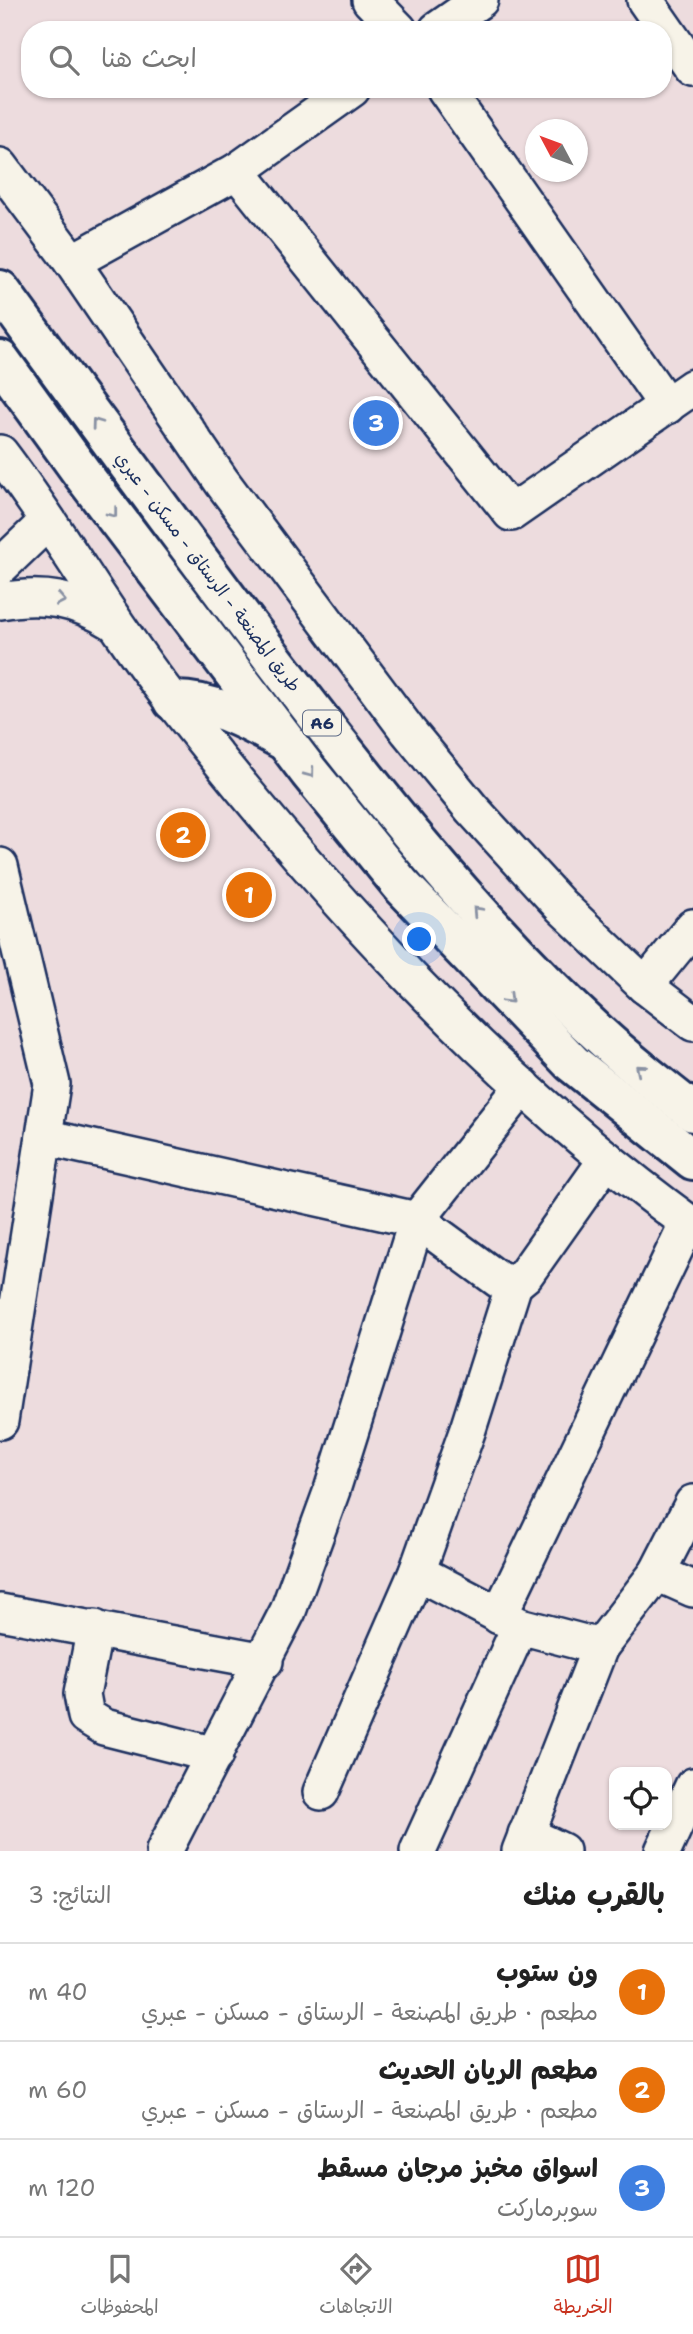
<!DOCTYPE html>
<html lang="ar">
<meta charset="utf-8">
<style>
:root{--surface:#fff;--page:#f6f6f6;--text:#222;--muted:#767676;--line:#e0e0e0;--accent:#c8321e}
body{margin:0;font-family:"Shantell Sans","Playpen Sans Arabic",sans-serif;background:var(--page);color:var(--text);direction:rtl}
.controls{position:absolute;right:21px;bottom:21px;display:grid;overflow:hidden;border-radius:14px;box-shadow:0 2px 5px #0004}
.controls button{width:63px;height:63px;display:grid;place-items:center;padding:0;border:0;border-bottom:2px solid var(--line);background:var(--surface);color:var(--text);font:35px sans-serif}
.compass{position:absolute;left:525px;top:119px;width:63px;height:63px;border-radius:50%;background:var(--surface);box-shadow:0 2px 5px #0004;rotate:311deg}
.you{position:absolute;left:420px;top:940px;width:24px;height:24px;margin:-18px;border:5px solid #fff;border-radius:50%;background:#1a73e8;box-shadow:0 0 0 10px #1a73e833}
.badge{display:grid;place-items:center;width:46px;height:46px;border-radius:50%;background:var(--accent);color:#fff;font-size:23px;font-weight:700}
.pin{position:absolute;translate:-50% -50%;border:4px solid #fff;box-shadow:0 2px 7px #0006}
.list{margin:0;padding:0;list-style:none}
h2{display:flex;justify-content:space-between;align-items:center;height:91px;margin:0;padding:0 28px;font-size:30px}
h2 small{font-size:23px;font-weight:400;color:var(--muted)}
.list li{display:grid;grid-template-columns:46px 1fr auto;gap:21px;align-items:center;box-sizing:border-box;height:98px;padding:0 28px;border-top:2px solid var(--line)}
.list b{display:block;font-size:26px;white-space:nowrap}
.list p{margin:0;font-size:23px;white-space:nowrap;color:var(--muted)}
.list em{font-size:23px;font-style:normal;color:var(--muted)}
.icon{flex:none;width:38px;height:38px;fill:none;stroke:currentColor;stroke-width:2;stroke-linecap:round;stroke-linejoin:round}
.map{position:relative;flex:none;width:693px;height:1851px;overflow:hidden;direction:ltr}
.search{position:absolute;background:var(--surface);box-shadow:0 2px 5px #0004;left:21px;right:21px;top:21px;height:77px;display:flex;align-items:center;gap:18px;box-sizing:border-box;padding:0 24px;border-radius:28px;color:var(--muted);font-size:26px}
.sheet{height:385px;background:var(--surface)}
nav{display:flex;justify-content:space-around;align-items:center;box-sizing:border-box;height:98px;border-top:2px solid var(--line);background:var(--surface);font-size:19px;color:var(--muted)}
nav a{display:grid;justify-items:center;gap:4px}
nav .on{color:var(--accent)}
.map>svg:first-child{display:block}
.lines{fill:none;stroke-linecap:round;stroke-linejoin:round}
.minor-casing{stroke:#1b2f5e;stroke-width:40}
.highway-casing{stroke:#1b2f5e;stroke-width:44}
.minor{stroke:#f7f3e8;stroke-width:35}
.highway{stroke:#f7f3e8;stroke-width:38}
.oneway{stroke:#8991a3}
.labels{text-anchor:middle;stroke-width:6;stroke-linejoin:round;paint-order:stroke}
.shield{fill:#f7f3e8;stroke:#5d6a87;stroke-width:2}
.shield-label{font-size:16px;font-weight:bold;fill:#1b2f5e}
.street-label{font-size:18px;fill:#1b2f5e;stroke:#f7f3e8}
</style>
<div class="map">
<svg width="693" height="1851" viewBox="0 0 693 1851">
<rect width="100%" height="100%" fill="#eddcde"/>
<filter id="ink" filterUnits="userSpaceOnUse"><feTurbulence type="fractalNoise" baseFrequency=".0143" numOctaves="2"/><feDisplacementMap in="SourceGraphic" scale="14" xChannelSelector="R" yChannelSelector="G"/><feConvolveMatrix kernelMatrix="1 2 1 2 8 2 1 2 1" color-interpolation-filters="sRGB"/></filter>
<g filter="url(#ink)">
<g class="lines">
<g class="minor-casing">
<g id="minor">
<path d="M370,0L399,30"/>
<path d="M645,0L693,69"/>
<path d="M437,30L480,0"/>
<path d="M445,89L667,406"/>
<path d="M0,166L72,262L222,482L408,731L472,809L561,906L645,986L693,1023"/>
<path d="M237,171L511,513L693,387"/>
<path d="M72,262L237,171L352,89"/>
<path d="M0,453C59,530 106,616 166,693C319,889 490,1079 693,1226"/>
<path d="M0,567L48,521"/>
<path d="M0,601C43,593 76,599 113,622"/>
<path d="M0,866L52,1084L0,1421"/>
<path d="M645,986L693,927"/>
<path d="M44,1137L417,1220L499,1280L514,1284L525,1275L607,1159"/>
<path d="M417,1572L520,1626L600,1647L657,1573L693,1503"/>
<path d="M657,1573L693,1589"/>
<path d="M0,1612L265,1661"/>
<path d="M499,1616L688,1222"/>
<path d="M95,1628L82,1694L86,1716L104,1727L215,1755"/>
<path d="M321,1792L417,1572L468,1429L514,1284"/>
<path d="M526,1834L562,1851"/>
<path d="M164,1851L288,1611L332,1490L417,1220L523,1086"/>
<path d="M418,1851L520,1626"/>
<path d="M520,1851L600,1647"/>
<path d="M663,1851L693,1786"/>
</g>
</g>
<g class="highway-casing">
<g id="highway">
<path d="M0,290C86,408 173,526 261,643C366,781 472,918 601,1036C630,1063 662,1087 693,1112"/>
<path d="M0,360L84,476L309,772L401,885L572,1063L693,1160"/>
<path d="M173,701C212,700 248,721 281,739"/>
</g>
</g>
<use href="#minor" class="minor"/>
<use href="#highway" class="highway"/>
</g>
<defs><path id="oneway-chevron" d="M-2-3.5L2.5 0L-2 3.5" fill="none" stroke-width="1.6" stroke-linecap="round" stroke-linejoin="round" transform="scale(1.75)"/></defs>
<g class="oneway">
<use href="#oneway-chevron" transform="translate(96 423) rotate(-126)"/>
<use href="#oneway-chevron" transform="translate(113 513) rotate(52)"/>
<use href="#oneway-chevron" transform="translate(61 600) rotate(11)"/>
<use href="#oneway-chevron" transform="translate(310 773) rotate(53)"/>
<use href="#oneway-chevron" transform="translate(477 911) rotate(-133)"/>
<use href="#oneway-chevron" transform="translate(509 999) rotate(45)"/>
<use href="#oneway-chevron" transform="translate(640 1069) rotate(-140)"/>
</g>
</g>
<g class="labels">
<rect class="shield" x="303" y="710.5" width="38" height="25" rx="5"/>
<g class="shield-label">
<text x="322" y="729">A6</text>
</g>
<g class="street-label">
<text transform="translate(208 572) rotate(53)" y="6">طريق المصنعة - الرستاق - مسكن - عبري</text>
</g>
</g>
</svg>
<div class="controls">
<button><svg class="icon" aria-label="locate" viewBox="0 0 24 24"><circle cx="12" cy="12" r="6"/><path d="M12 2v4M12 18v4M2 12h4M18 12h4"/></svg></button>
</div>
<svg class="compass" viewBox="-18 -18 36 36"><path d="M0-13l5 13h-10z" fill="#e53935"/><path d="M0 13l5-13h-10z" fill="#767676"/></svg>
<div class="you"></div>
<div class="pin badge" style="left:249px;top:895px;background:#e8710a">1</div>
<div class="pin badge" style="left:183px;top:835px;background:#e8710a">2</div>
<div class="pin badge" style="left:376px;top:423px;background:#3f7fe0">3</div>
<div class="search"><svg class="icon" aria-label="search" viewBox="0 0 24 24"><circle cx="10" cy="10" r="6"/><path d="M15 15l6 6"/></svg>ابحث هنا</div>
</div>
<section class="sheet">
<h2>بالقرب منك<small>النتائج: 3</small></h2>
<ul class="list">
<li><span class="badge" style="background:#e8710a">1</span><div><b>ون ستوب</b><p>مطعم · طريق المصنعة - الرستاق - مسكن - عبري</p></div><em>40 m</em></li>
<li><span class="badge" style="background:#e8710a">2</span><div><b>مطعم الريان الحديث</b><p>مطعم · طريق المصنعة - الرستاق - مسكن - عبري</p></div><em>60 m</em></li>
<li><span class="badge" style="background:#3f7fe0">3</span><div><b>اسواق مخبز مرجان مسقط</b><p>سوبرماركت</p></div><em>120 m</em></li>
</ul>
</section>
<nav>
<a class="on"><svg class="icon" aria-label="map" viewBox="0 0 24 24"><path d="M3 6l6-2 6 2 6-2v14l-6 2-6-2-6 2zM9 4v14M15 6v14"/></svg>الخريطة</a>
<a><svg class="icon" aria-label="directions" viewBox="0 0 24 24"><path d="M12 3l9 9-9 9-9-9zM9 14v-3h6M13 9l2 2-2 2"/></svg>الاتجاهات</a>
<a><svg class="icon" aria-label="saved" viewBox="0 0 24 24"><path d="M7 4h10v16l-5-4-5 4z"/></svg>المحفوظات</a>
</nav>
